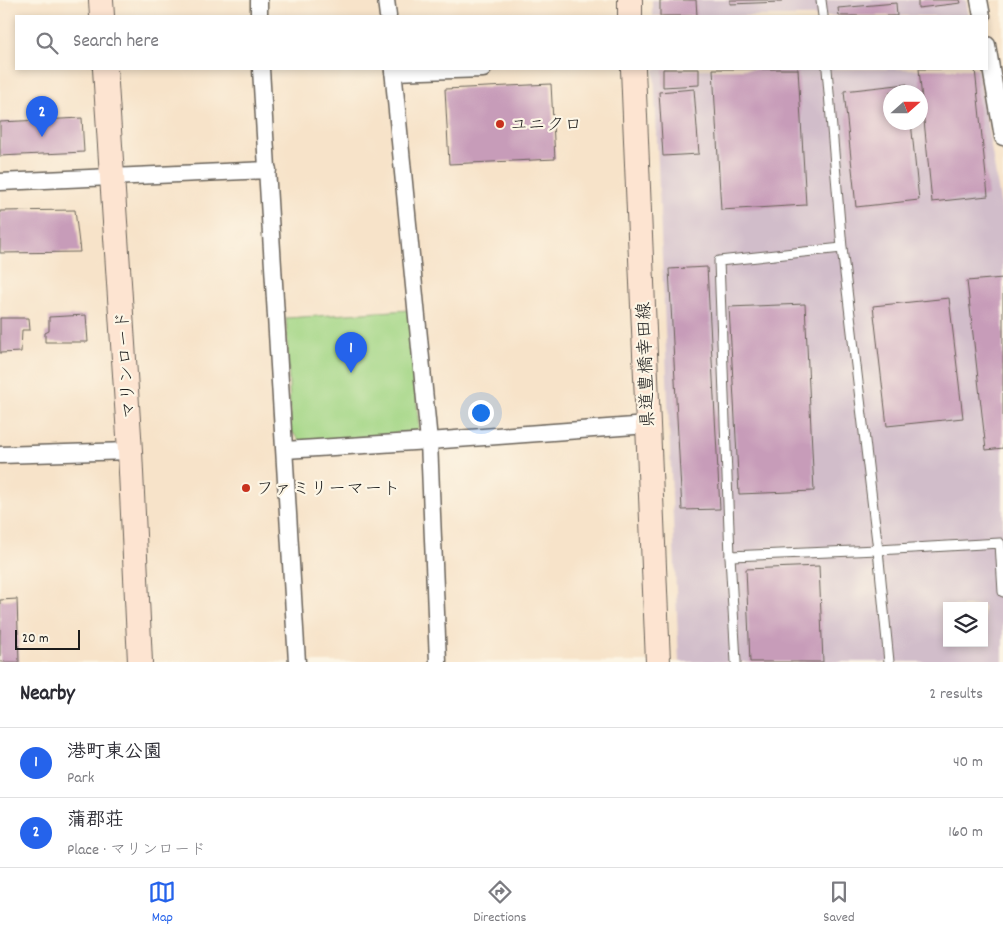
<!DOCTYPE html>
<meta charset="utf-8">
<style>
:root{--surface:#fff;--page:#f7f7f7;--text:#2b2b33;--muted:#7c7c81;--line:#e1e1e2;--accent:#2563eb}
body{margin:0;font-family:Dekko,"Klee One",sans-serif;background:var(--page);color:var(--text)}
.controls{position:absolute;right:15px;bottom:15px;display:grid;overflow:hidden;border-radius:0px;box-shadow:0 2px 8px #0003}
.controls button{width:45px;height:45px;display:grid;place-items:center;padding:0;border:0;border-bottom:1px solid var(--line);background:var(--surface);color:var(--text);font:25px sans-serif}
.compass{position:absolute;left:883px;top:85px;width:45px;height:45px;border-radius:50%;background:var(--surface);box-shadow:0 2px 8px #0003;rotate:69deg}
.scale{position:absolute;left:15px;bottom:12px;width:65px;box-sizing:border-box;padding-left:5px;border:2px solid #1c1c1c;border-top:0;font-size:14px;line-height:18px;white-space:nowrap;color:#1c1c1c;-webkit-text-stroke:4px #fcf5e5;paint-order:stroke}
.you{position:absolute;left:480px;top:412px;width:18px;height:18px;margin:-12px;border:4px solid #fff;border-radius:50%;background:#1a73e8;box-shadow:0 0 0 8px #1a73e833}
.badge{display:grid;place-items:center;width:32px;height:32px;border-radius:50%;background:var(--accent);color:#fff;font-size:16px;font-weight:700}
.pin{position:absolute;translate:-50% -41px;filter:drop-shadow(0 1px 2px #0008)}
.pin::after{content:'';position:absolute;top:26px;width:18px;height:15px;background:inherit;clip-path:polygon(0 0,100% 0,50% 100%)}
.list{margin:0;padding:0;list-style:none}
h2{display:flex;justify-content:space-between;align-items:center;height:65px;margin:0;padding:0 20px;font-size:21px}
h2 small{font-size:16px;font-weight:400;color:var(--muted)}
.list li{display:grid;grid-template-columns:32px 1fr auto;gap:15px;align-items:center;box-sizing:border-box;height:70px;padding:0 20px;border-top:1px solid var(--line)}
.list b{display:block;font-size:19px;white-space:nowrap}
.list p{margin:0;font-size:16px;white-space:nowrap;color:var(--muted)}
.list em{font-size:16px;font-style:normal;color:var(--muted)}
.icon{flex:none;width:28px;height:28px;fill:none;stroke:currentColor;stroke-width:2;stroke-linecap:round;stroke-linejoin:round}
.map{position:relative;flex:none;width:1003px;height:662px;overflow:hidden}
.search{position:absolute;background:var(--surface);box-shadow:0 2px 8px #0003;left:15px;right:15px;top:15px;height:55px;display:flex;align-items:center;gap:12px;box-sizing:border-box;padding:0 18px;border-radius:0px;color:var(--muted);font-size:19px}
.sheet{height:205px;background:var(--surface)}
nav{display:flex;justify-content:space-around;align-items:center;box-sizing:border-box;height:70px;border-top:1px solid var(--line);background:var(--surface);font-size:14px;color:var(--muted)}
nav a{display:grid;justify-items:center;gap:2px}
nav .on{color:var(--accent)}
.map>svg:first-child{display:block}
.industrial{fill:#d1bdca;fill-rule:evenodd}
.green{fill:#a3d685;stroke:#607950}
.building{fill:#c79cb9}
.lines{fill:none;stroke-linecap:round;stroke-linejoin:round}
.lane-casing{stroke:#696259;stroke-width:11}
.street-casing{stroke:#696259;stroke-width:19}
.secondary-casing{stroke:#696259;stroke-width:26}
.lane{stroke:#fff;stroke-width:9}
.street{stroke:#fff;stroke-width:16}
.secondary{stroke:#fde4d1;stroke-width:24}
.poi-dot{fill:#c8321e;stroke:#fcf5e5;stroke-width:2}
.labels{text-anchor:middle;stroke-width:4.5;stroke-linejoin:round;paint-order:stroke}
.poi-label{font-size:18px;fill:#1c1c1c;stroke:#fcf5e5;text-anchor:start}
.street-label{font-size:18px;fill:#1c1c1c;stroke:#fcf5e5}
</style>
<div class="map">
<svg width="1003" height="662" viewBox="0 0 1003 662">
<rect width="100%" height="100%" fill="#fcf5e5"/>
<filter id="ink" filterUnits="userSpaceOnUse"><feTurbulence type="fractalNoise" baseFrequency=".02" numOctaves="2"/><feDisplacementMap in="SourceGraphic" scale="10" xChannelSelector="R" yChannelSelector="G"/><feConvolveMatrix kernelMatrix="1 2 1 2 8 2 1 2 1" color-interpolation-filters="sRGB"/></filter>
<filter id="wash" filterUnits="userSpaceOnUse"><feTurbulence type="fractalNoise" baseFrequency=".0096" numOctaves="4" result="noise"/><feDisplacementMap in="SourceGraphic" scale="20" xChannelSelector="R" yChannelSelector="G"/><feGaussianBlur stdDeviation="1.12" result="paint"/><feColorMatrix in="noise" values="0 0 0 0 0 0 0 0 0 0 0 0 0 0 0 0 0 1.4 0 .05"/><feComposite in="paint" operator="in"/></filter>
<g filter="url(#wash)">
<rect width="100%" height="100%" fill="#f7e3c9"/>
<g class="industrial">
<path d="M652,0H966L969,16H652Z"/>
<path d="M654,69H978L1003,218V662H679ZM890,92H920V122H890ZM947,606H984V643H947Z"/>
</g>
<path class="green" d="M409,310L419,427L416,431L302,443L291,431L286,318Z"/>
<g id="blocks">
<g class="building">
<path d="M660,0H696L697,16H660Z"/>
<path d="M730,0H781V2L730,4Z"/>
<path d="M918,0H960L961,3L918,8Z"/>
<path d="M896,3L897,16H839L838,8Z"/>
<path d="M663,69H699V85L663,87Z"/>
<path d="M713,69H798L806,205L721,210Z"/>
<path d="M919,69H975L988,196L932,202Z"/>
<path d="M551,84L555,159L449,164L445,89Z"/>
<path d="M907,84L908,92H890V122H911L919,200L856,207L844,91Z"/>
<path d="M694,89L699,154L663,156L659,92Z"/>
<path d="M82,118L84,152L0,156V122Z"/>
<path d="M75,210L80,252L0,253V211Z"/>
<path d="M707,267L720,509L682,510L669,269Z"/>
<path d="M1003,278V448L986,450L967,281Z"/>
<path d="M949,298L963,418L887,426L873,306Z"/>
<path d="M805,304L814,491L739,494L729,307Z"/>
<path d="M86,315L88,342H45V333L49,331V317Z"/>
<path d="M0,318H29L30,330H22L21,352L0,353Z"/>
<path d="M819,566L823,662H750L746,569Z"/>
<path d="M17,599L19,662H0V600Z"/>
</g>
</g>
</g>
<g filter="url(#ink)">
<use href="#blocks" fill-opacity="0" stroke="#696259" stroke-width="1"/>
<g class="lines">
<g class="lane-casing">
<g id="lane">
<path d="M821,0L823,16"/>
<path d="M827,69L842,248L878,550L889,662"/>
<path d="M730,556L878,550L1000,543L1003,592"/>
<path d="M736,662L730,556L719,261L842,248"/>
</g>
</g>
<g class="street-casing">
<g id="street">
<path d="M259,0V16"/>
<path d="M386,0L388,16"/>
<path d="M979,0L982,16"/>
<path d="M987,45L1003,137"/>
<path d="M261,69L297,662"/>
<path d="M393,69L429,441L438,662"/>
<path d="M393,72L483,69"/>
<path d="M0,182L268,170"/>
<path d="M285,450L429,441L648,425"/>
<path d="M0,455L130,451"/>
</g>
</g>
<g class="secondary-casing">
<g id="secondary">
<path d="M101,0L102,16"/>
<path d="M630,0V16"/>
<path d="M105,69L130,451L140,662"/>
<path d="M633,69L658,662"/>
</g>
</g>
<use href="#lane" class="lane"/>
<use href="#street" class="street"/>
<use href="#secondary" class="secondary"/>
</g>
</g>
<g class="poi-dot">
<circle cx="500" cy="124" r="5"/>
<circle cx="246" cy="488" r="5"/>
</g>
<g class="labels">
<g class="poi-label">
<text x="510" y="130">ユニクロ</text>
<text x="256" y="494">ファミリーマート</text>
</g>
<g class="street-label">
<text transform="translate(125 365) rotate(-94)" y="6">マリンロード</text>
<text transform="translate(645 365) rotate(-92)" y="6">県道豊橋幸田線</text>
</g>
</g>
</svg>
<div class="controls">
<button><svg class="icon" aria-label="layers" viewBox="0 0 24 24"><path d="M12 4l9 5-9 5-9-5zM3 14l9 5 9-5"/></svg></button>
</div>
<svg class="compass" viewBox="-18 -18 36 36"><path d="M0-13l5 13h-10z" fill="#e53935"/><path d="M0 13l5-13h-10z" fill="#7c7c81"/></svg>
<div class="scale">20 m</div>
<div class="you"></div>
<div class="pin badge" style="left:351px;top:373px">1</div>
<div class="pin badge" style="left:42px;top:137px">2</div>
<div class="search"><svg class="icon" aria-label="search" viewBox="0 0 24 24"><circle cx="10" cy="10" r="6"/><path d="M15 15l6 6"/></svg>Search here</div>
</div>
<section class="sheet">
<h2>Nearby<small>2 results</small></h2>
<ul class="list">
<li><span class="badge">1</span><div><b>港町東公園</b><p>Park</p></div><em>40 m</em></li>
<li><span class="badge">2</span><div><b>蒲郡荘</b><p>Place · マリンロード</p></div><em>160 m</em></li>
</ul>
</section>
<nav>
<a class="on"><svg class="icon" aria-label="map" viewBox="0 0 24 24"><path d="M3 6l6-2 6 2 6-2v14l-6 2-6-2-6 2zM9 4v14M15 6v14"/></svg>Map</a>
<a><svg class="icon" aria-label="directions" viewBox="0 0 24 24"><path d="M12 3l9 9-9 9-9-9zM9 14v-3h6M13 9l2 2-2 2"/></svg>Directions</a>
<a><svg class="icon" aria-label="saved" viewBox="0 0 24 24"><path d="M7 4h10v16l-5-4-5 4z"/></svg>Saved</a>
</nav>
